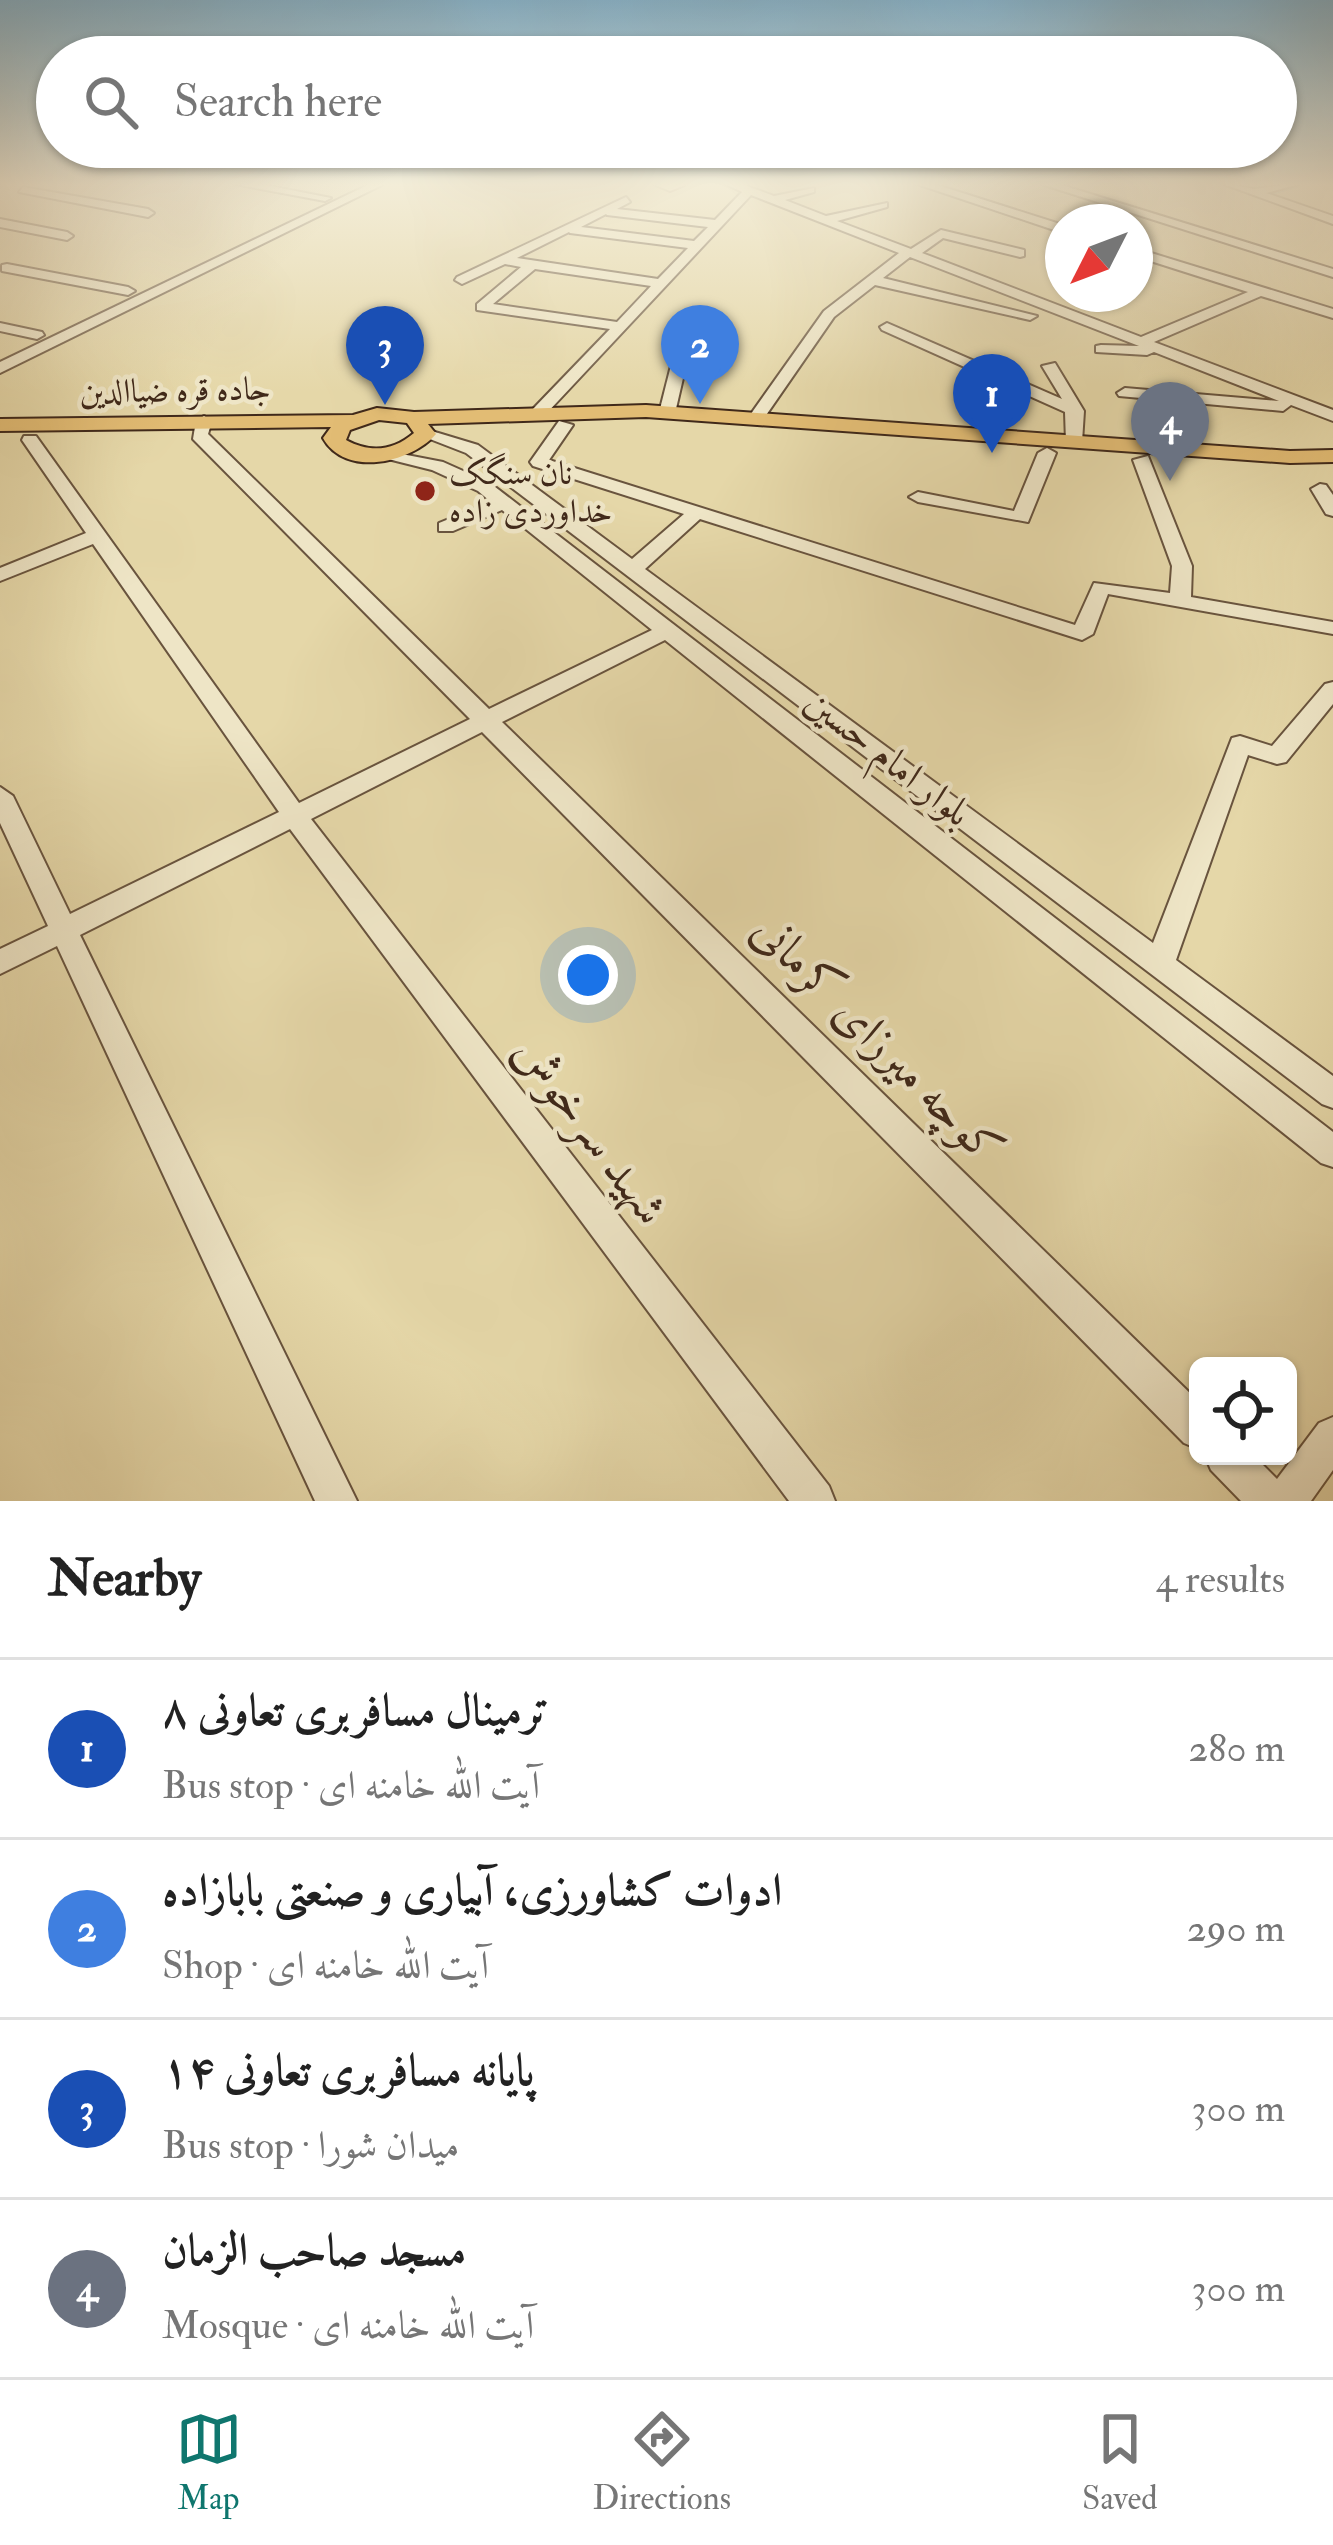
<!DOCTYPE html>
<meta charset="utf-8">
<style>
:root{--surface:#fff;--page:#f2f2f2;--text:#222;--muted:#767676;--line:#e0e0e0;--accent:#0f766e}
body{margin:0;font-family:"IM FELL Double Pica",Amiri,serif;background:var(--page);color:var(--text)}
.controls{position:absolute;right:36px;bottom:36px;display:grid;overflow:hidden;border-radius:18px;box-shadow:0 3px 9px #0004}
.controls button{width:108px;height:108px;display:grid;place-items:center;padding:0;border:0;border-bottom:3px solid var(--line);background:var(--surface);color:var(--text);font:60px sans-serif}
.compass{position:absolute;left:1045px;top:204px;width:108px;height:108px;border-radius:50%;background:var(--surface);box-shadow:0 3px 9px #0004;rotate:228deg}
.you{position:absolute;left:588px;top:975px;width:42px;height:42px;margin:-30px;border:9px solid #fff;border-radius:50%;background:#1a73e8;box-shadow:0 0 0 18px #1a73e833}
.badge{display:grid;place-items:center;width:78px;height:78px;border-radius:50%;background:var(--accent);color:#fff;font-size:39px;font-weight:700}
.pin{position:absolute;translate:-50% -99px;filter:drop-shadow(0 3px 6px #0008)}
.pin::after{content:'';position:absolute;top:63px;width:42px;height:36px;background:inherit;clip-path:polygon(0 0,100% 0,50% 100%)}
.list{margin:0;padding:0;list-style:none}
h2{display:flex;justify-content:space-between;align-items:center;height:156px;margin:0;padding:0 48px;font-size:51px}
h2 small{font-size:39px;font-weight:400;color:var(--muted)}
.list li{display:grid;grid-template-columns:78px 1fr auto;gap:36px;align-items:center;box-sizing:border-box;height:180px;padding:0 48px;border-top:3px solid var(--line)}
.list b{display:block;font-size:45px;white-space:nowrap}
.list p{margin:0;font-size:39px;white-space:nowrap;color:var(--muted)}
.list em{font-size:39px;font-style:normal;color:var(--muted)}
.icon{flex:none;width:66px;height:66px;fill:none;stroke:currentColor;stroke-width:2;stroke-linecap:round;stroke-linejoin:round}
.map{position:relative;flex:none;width:1333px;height:1501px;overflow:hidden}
.search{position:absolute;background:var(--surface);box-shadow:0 3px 9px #0004;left:36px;right:36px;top:36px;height:132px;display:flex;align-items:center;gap:30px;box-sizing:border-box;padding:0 42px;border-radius:66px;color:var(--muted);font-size:45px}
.sheet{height:876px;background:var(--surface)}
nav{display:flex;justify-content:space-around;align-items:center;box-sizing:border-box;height:168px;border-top:3px solid var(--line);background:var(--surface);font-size:33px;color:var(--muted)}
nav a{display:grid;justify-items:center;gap:6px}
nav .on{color:var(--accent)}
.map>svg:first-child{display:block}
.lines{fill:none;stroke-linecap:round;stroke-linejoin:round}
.canal{fill:#96b9ab;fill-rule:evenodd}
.minor-casing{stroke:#69543e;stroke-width:4}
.major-casing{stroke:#40291a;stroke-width:4}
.minor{fill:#eee5c6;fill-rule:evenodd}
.major{fill:#e2bc74;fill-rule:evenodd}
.poi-dot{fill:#8f2418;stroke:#eee5c6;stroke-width:4.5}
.labels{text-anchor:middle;stroke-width:9;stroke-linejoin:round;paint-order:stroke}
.far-street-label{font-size:33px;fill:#40291a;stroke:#eee5c6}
.far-poi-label{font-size:33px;fill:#40291a;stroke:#eee5c6;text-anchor:start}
.street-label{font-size:39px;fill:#40291a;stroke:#eee5c6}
.near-street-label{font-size:48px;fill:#40291a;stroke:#eee5c6}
</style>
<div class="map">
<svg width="1333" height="1501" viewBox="0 0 1333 1501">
<rect width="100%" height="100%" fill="#e5d7a8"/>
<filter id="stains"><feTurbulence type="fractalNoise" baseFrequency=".00167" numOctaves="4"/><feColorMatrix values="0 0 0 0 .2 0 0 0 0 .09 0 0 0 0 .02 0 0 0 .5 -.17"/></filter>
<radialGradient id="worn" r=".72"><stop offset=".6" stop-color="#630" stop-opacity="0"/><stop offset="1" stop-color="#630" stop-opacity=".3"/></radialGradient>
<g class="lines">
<g class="canal">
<path d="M0,183H10L0,189Z"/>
<path d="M1291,183H1315L1268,196L1262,192Z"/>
</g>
<g class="minor-casing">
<g id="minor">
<path d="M229,183H255L331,198L325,201Z"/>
<path d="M372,183H386L0,373V362Z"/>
<path d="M651,183H690L670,191Z"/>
<path d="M724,183H739L774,196L814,188V192L785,200L826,216L887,203V207L837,221L911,249L941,230L1024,250V256L1020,257L943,238L922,253L1141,337L1248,292L1135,256V248L1333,309V318L1261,296L1154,342L1333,410V421L1291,405L1283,411L1119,396L1117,393L1125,388L1279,401L1154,352L1147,355L1096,352V346L1101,345L1139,346L910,257L883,278L1037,316L1030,320L875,285L834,317L762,421H750L748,418L824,311L899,253L751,195L544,416H532V410L610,329L477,310V304L521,267L505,264L462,284L455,280L457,277L626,197L630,202L617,209L715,220L742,192ZM606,214L607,215L708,227L694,241L581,227ZM569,232L570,233L688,248L658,279L517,258ZM535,269L651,286L617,322L493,304Z"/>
<path d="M914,183H931L1063,225V233Z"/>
<path d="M1038,183H1055L1333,269V277Z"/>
<path d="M1221,183L1254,189L1303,183L1266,193L1333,216V224Z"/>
<path d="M23,187L148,209L154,213L148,217L19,192Z"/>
<path d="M0,219L67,232L73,236L67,240L0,227Z"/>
<path d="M7,264L128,287L135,291L128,295L2,271V265Z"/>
<path d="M0,323L42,332L44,335L37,339L0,331Z"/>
<path d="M887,323L1062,399L1042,366L1055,363L1084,411L1082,442L1074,447L1066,442L1065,412L882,330L880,327Z"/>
<path d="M687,326L694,330L675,413L661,416L659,413L680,330Z"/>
<path d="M204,416L212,421L208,434L489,709L652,630L502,510L453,531H439V523L491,502L478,491L432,470L372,455L381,450L443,462L490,483L1333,1132V1167L1321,1163L665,640L502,722L1198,1401V1449L1184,1443L482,732L311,819L829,1486L835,1501H789L290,829L80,935L357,1501H315L57,946L0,974V949L48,926L0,823V787L13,796L70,914L279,812L93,544L0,581V568L86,533L22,440L24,436H36L299,803L470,719L193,439L196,421Z"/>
<path d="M559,421L573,425L549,460L1075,625L1094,583L1170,593L1172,566L1133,460L1148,456L1192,566L1191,597L1333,622V634L1108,594L1093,634L1082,640L700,519L645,569L1153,943L1232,738L1240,736L1272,746L1325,684L1333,682V704L1286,762L1277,764L1248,755L1176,960L1333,1076V1108L1322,1104L466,453L417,434L425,429L478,445L632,559L684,514L533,466L530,462Z"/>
<path d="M1047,448L1056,453L1028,522L918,502L909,497L918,492L1014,511L1038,453Z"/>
<path d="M1320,484L1326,485L1333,495V516L1326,514L1311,489Z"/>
<path d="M1333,1417V1470L1311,1501H1241L1211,1470L1205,1456H1254L1277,1479L1319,1423Z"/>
</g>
</g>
<g class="major-casing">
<path id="major" d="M646,405L1290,451L1333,450V462L1290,463L646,417L428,424L436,434C411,463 345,478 323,438L331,427L0,431V419L353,415L377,408L414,412ZM379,420L407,423L414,433C393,451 370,453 346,440L350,430Z"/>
</g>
<use href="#minor" class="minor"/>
<use href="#major" class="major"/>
</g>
<linearGradient id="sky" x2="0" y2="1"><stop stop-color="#87b6d0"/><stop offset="0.47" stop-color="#f3edd8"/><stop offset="1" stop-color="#f3edd8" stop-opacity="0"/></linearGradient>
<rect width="1333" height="393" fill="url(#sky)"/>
<circle class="poi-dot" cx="425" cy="491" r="12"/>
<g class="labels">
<g class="far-street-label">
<text transform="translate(175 389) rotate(-1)" y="12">جاده قره ضیاالدین</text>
</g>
<g class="far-poi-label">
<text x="449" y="484">نان سنگک<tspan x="449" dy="38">خداوردی زاده</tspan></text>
</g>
<g class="street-label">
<text transform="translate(889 756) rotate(38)" y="14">بلوار امام حسین</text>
</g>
<g class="near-street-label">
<text transform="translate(879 1038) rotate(45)" y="17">کوچه میرزای کرمانی</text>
<text transform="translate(592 1129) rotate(53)" y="17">شهید سرخوش</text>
</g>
</g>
<rect width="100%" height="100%" filter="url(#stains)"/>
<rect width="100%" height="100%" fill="url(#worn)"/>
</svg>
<div class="controls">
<button><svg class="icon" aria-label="locate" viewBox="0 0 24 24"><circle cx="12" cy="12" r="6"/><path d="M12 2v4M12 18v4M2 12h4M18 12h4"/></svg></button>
</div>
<svg class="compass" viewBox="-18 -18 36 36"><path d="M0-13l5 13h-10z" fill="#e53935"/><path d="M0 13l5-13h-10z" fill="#767676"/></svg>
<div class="you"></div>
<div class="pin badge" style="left:992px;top:453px;background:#1a4fb4">1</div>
<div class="pin badge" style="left:700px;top:404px;background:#3f7fe0">2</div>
<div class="pin badge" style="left:385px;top:405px;background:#1a4fb4">3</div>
<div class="pin badge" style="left:1170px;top:481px;background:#6b7280">4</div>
<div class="search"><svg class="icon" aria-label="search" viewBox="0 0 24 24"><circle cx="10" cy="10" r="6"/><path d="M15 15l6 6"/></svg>Search here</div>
</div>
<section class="sheet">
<h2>Nearby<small>4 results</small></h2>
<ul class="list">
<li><span class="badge" style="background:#1a4fb4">1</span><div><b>ترمینال مسافربری تعاونی ۸</b><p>Bus stop · آیت الله خامنه ای</p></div><em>280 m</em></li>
<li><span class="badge" style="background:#3f7fe0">2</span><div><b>ادوات کشاورزی، آبیاری و صنعتی بابازاده</b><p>Shop · آیت الله خامنه ای</p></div><em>290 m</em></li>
<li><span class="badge" style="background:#1a4fb4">3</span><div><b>پایانه مسافربری تعاونی ۱۴</b><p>Bus stop · میدان شورا</p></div><em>300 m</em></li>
<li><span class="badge" style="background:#6b7280">4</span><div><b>مسجد صاحب الزمان</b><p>Mosque · آیت الله خامنه ای</p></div><em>300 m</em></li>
</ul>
</section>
<nav>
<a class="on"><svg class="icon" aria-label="map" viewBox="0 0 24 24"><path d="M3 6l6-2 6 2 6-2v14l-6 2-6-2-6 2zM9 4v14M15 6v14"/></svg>Map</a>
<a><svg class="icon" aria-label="directions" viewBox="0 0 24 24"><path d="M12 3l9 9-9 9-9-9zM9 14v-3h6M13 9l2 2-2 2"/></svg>Directions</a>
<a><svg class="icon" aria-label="saved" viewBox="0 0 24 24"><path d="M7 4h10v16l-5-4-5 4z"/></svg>Saved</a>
</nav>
